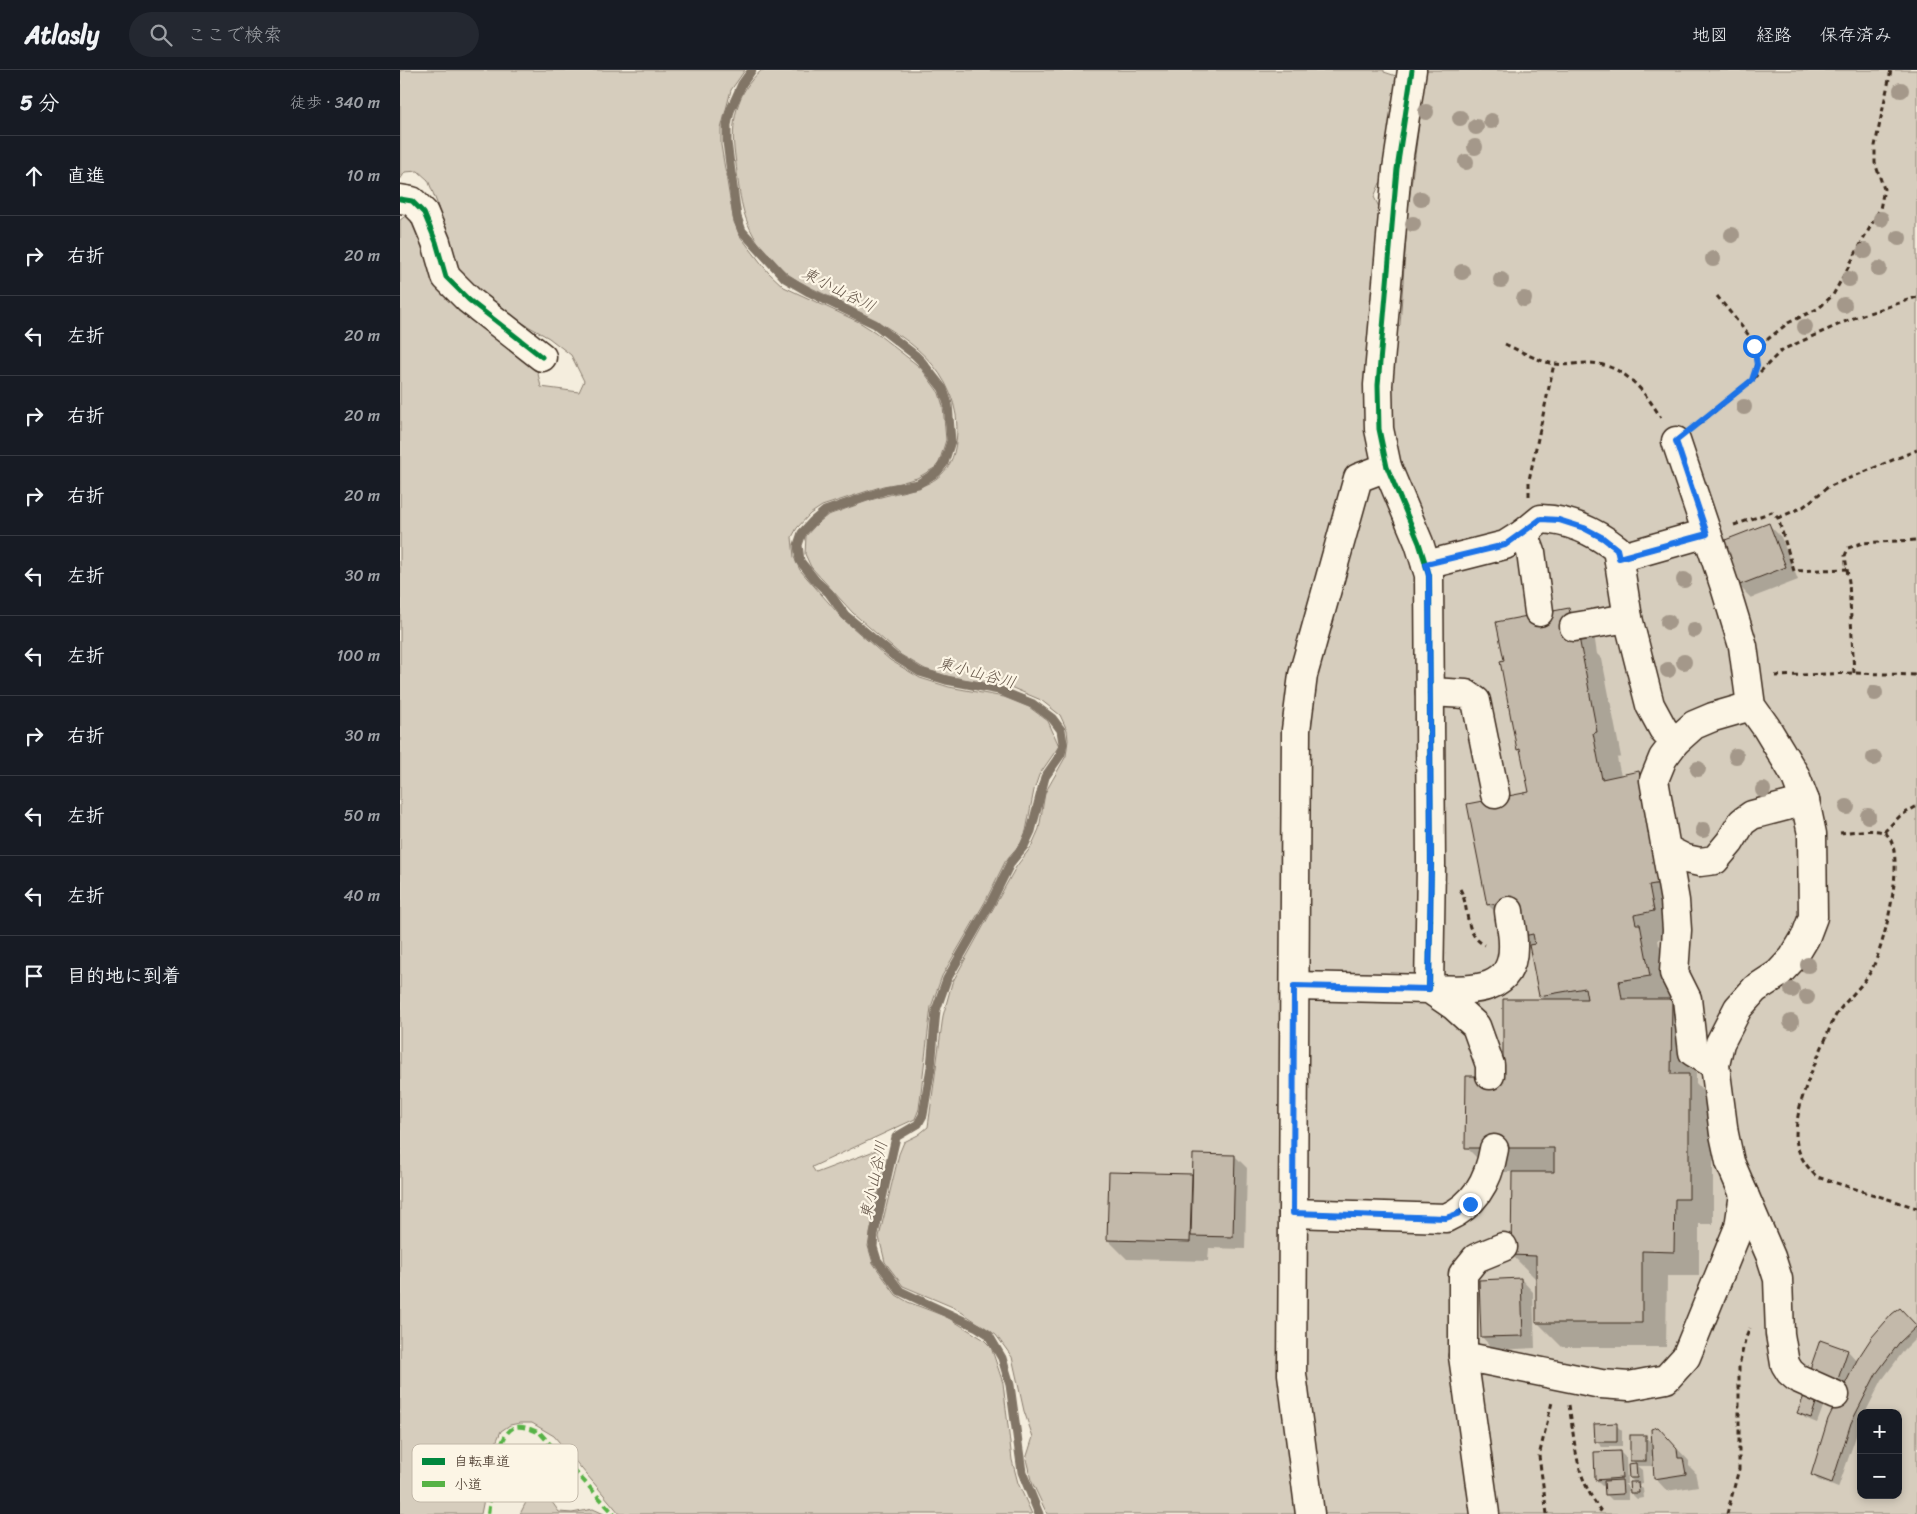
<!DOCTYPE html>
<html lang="ja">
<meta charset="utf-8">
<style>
:root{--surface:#171b24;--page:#242831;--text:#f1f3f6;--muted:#9ea1a6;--line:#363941}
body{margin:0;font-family:Sriracha,"Klee One",sans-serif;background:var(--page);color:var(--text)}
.controls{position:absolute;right:15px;bottom:15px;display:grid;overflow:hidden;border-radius:10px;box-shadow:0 2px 8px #0003}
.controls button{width:45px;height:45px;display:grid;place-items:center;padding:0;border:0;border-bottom:1px solid var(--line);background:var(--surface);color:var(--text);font:25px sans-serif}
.stop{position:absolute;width:15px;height:15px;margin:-11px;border:4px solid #1a73e8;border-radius:50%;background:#fff}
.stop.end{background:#1a73e8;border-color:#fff;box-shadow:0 1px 5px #0008}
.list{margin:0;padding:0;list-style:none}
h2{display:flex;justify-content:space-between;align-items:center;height:65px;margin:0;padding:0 20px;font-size:21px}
h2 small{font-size:16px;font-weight:400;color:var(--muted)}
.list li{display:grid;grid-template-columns:32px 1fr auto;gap:15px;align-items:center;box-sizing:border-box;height:80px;padding:0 20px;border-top:1px solid var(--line)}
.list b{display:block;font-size:19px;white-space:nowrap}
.list em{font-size:16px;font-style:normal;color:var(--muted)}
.icon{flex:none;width:28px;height:28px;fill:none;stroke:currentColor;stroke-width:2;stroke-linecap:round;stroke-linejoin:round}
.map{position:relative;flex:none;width:1517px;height:1444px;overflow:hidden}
header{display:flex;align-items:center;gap:30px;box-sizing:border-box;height:70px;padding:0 25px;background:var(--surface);border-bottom:1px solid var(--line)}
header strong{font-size:24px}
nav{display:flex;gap:28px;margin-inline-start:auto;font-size:18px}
.search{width:350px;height:45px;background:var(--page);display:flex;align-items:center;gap:12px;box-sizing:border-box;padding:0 18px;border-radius:28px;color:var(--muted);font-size:19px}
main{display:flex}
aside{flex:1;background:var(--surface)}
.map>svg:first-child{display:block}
.green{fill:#d6cdbd;stroke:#887c6e;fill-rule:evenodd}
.shadow{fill:#0003}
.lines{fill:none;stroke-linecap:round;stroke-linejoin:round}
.stream{stroke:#817466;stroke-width:9}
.building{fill:#c3b9aa;stroke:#3b2a1e}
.minor-casing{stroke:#3b2a1e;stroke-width:31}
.path{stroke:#3b2a1e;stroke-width:3;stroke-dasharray:5 4;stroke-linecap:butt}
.minor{stroke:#fcf5e5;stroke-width:28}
.quiet{stroke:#57b245;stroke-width:4;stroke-dasharray:8 4;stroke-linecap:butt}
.cycleway-casing{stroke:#fcf5e5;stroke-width:8}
.cycleway{stroke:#00873e;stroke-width:5}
.tree{fill:#a4988a}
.route{stroke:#1a73e8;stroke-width:6}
.labels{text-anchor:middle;stroke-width:4.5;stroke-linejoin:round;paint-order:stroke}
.water-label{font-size:16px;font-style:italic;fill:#645548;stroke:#fcf5e5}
.key{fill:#fcf5e5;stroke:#c2b8a9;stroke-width:1}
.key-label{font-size:14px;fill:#3b2a1e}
</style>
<header>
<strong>Atlasly</strong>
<div class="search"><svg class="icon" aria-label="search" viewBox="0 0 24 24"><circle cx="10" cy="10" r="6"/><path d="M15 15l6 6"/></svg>ここで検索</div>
<nav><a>地図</a><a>経路</a><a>保存済み</a></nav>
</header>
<main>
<aside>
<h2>5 分<small>徒歩 · 340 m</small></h2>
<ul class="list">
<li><svg class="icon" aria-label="ahead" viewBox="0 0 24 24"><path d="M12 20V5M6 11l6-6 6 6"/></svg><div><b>直進</b></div><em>10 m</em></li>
<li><svg class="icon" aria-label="right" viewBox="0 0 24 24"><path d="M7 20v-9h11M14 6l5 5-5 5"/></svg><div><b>右折</b></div><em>20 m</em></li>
<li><svg class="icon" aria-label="left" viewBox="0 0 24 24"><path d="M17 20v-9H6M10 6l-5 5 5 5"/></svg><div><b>左折</b></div><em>20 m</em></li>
<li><svg class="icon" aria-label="right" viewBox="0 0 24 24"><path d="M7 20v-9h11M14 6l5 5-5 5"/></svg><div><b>右折</b></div><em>20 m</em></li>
<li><svg class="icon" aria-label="right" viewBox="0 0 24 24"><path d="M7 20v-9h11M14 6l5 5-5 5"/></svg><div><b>右折</b></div><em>20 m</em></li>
<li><svg class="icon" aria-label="left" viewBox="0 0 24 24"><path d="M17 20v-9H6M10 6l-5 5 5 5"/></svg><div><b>左折</b></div><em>30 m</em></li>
<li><svg class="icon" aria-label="left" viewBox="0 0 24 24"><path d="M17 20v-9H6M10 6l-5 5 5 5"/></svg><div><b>左折</b></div><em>100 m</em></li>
<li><svg class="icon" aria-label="right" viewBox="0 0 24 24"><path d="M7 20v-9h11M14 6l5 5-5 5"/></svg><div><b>右折</b></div><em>30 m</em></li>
<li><svg class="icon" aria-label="left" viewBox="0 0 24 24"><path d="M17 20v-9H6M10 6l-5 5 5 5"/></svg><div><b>左折</b></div><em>50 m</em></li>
<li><svg class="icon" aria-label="left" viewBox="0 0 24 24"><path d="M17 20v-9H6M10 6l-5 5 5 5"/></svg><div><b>左折</b></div><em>40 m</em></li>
<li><svg class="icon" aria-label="arrive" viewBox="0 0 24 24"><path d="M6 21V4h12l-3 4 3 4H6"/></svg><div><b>目的地に到着</b></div></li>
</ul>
</aside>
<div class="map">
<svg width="1517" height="1444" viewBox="0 0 1517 1444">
<rect width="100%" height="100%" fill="#f4eddd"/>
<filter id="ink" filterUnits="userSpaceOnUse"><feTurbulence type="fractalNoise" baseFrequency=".02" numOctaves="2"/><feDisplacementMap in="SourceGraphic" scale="10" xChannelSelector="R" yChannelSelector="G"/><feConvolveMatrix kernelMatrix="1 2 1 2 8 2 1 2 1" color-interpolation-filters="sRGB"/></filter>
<g filter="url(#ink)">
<g class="green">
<path d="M0,0H345L331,20L321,59V75L331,135L334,152L340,166L368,202L384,217L459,252L475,262L521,298L539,323L543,336L546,370L538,396L517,408L500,413L483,416L422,436L410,444L397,458L392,467L394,487L400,500L443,549L490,590L520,608L549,617L604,627L629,637L648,651L659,676L639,705L634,720L626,761L621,773L606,790L585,832L542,906L531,937L519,1039L515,1049L412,1097L416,1103L482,1078L484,1090L468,1176L473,1193L496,1225L508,1232L547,1247L583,1269L591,1277L603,1313L612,1390L618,1413L632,1444H220L154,1366L132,1353H120L110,1355L101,1361L95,1375L81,1444H0V150L7,145L136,295L141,317L179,322L184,311L171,285L149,268L82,230L50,192L37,133L28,110L18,101L5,102L0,110Z"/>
<path d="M362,0H984V2L996,6L998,16L985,108L980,113L974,127L981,141L971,281L1000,255L1008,140L1026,0H1517V1444H647L631,1410L626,1389L633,1367L624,1341L612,1287L596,1265L555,1238L503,1216L485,1192L479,1167L499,1084L504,1072L518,1065L528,1057L543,946L552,913L616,797L631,777L639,759L645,723L666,686L668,670L667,660L660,645L641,630L608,616L550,607L525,599L501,585L453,543L411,497L405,484L406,466C411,460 417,453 424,448C430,443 439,442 445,439C457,435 469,430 481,427C506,420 537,418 550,393C557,380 558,359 556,345C546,282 483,254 432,228C418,221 402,214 389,205C379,197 368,185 360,175C340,149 339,117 335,86C330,54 336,21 362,0ZM1461,1343H1498V1425H1461Z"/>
<path d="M146,1393L156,1403L152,1432L159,1442L172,1443L193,1439L204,1444H120Z"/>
</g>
<g class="shadow">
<path d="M1369,455L1381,467L1398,510L1351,528L1338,515Z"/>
<path d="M1169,539L1194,564L1197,584L1202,589L1221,687L1217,688L1221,706L1239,703L1264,728L1278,866L1258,869L1259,875L1265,880L1274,930L1271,931L1296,956V1013L1313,1031V1154H1299V1206H1267L1266,1277H1162L1137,1252V1210L1112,1185L1113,1102H1091L1066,1077L1144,930L1140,926L1131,876L1088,835L1130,723L1123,685L1118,680L1105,591Z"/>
<path d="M835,1086L847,1098L845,1179L809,1178L808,1191L727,1189L708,1170L791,1105L793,1107Z"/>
<path d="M1121,1209L1133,1222L1135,1278L1094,1280L1082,1267Z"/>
<path d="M1500,1240L1517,1257V1267L1505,1279L1482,1310L1465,1343H1461V1352L1438,1418L1418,1410L1412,1404L1443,1321L1410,1302L1421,1272L1448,1281L1457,1291Z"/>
<path d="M1417,1331L1423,1337L1417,1353L1405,1348L1399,1342Z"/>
<path d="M1216,1355L1222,1361V1377H1202L1196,1371Z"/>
<path d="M1245,1366L1253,1373L1271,1372L1289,1391V1396L1295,1402L1298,1416L1267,1421L1255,1408L1254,1386H1251L1252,1396H1237L1242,1400L1243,1413L1238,1414L1243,1419L1244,1428L1237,1429L1231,1423L1235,1413L1230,1408L1236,1394L1232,1390Z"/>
<path d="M1220,1382L1226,1388L1227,1414H1224L1228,1417V1430H1212L1206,1424V1415L1202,1416L1196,1410Z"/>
</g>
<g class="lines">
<path class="stream" d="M352,0L342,14L330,41L327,55V72L337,147L342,161L385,208L409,222L475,254L515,285L522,292L543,319L548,334L551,371L544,393L537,402L518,414L486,420L425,441L412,452L402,463L398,475L400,491L416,511L429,523L445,545L494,586L520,602L546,610L599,620L633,634L652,648L661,660L663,673L661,684L645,707L631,761L624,776L611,792L591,832L547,909L536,940L531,997L523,1045L518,1054L496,1067L474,1164L473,1177L477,1190L500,1221L577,1257L588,1264L602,1288L610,1315L622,1402L639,1444"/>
</g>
<g class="building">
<path d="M1369,453L1386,497L1337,516L1320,472Z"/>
<path d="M1169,538L1174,563L1178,562L1197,662L1193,663L1202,709L1239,701L1261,813L1249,815L1254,841L1234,845L1236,854H1240L1250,906L1219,911L1222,929H1272L1271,1004H1289V1129H1275L1274,1182L1242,1181V1253H1136V1186L1111,1185L1112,1102H1154V1078H1065L1066,1006H1103V929H1187L1185,918L1139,926L1129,875L1135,874L1133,864L1119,867L1112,830L1087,835L1067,734L1129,722L1120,679L1117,680L1100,591L1104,590L1096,552Z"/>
<path d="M793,1084L835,1085L833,1167L791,1166Z"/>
<path d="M709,1102L792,1104L790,1172L707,1170Z"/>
<path d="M1121,1208L1123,1266L1081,1267L1079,1210Z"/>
<path d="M1500,1238L1517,1256L1499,1273L1476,1304L1451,1353L1432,1413L1411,1405L1428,1349L1457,1290L1472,1267L1492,1244Z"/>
<path d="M1420,1270L1448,1280L1437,1312L1409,1302Z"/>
<path d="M1404,1326L1417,1330L1411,1348L1397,1343Z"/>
<path d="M1217,1353V1372H1195L1194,1354Z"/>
<path d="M1258,1357L1277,1378L1278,1388H1283L1286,1404L1254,1409L1251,1359Z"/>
<rect x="1230" y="1365" width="16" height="26"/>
<path d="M1220,1381L1222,1408L1195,1410L1194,1382Z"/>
<path d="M1236,1393L1237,1408H1229L1228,1394Z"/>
<path d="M1222,1410L1223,1424L1205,1425L1204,1411Z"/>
<path d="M1229,1412H1238L1239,1423H1230Z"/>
</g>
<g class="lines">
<g class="minor-casing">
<g id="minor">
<path d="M1012,0L997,99L978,315L979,359L987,397L1019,473L1029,505L1031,794L1029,919C1067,920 1115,926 1113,873C1113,862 1110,852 1109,841"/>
<path d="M0,129L12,131L24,143L36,172L46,207L69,230L142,287"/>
<path d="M1276,371L1325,517L1343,576L1351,636L1366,657L1395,705L1405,731L1412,764L1413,847L1405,868L1393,888L1378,904L1355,919L1338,938L1320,973L1315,995L1324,1064L1330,1092L1371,1187L1378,1209L1380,1264L1385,1294L1390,1302L1397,1308L1435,1325"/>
<path d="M1124,463L1131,482L1139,542"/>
<path d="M1219,488L1307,463"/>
<path d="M1026,495L1105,475L1124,463L1141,449C1170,450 1194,461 1217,479L1228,548L1250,635L1263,659L1275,672"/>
<path d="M1174,557L1228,548"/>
<path d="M1030,622L1066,624L1076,631L1095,724"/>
<path d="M1266,779L1286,789L1300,792L1315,790L1330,772L1342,752L1352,745L1405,731"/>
<path d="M895,916L1029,919L1054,936L1076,956L1090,995V1005"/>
<path d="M1315,995L1293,982L1287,929L1274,903L1277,860L1275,831L1254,710L1263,688L1275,672L1294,655L1313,647L1351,636"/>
<path d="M893,1143L1046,1148C1076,1135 1089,1109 1094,1079"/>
<path d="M1063,1286L1201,1314L1229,1316L1266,1309L1286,1287L1339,1157L1344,1124"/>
<path d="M910,1444L892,1304L896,660L903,605L958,408L987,397"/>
<path d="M1085,1444L1063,1286V1204L1076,1188L1103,1177"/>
</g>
</g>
<g class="path">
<path d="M1317,226L1351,268C1357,283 1358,293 1353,309"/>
<path d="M1105,274C1118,280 1142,293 1156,294C1166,296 1176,293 1187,293C1223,293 1244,320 1261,348"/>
<path d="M1357,285L1368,269L1388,253L1419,238L1433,225L1480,139L1484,119L1475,93V76L1491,0"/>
<path d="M1298,354L1352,310L1382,280L1451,249L1517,227"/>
<path d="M1129,426V410L1154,294"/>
<path d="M1378,448L1403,437L1428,417L1517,380"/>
<path d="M1334,455L1372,442L1378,448L1394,501L1447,499"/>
<path d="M1454,603L1449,512L1445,486L1448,478L1462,473L1517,470"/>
<path d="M1375,606L1454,603L1517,605"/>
<path d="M1484,762L1500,746L1517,736"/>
<path d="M1440,763C1450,762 1477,758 1485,763C1509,779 1484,875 1473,897C1464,916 1447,928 1436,945C1430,955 1427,967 1422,977C1410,1005 1396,1036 1396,1067C1397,1084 1406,1096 1417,1107L1517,1138"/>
<path d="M1060,819C1070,836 1063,865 1085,875"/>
<path d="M1169,1335C1176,1379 1175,1407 1203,1444"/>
<path d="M1147,1444L1139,1386L1152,1332"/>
<path d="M1327,1444L1339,1399V1296L1345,1270L1350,1258"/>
</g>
<use href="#minor" class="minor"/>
<path class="quiet" d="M88,1444C91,1426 96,1366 113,1358C122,1354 132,1360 140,1363L214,1444"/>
<g class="cycleway-casing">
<g id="cycleway">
<path d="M1012,0L997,99L978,315L979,359L987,397L1019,473L1029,505L1031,794L1029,919"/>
<path d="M0,129L12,131L24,143L36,172L46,207L69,230L142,287"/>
</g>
</g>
<use href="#cycleway" class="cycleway"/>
</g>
<g class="tree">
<circle cx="1501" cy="20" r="8"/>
<circle cx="1026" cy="42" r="8"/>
<circle cx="1060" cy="48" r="8"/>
<circle cx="1091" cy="51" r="8"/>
<circle cx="1076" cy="57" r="8"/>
<circle cx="1075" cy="77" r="8"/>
<circle cx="1066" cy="92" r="8"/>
<circle cx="1021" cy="129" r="8"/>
<circle cx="1481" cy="149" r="8"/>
<circle cx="1013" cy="154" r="8"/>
<circle cx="1332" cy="165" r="8"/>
<circle cx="1499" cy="168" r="8"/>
<circle cx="1465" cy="181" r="8"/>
<circle cx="1313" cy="189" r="8"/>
<circle cx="1479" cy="199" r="8"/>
<circle cx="1062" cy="202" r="8"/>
<circle cx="1449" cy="209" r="8"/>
<circle cx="1101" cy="210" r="8"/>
<circle cx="1124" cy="229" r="8"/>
<circle cx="1444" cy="235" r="8"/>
<circle cx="1405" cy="257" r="8"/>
<circle cx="1344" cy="337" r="8"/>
<circle cx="1284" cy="510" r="8"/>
<circle cx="1268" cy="552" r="8"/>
<circle cx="1294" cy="560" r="8"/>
<circle cx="1284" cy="592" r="8"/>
<circle cx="1268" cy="600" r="8"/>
<circle cx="1475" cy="623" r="8"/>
<circle cx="1336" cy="686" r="8"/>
<circle cx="1474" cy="688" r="8"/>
<circle cx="1298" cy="699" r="8"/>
<circle cx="1363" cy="720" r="8"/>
<circle cx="1447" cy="737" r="8"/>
<circle cx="1468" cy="746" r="8"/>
<circle cx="1303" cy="760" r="8"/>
<circle cx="1408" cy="895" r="8"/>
<circle cx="1392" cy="920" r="8"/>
<circle cx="1407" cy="927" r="8"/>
<circle cx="1391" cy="952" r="8"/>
</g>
</g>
<g class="lines" filter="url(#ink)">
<path class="route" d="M1070,1134L1057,1144L1046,1148L893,1143L894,916L1029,919L1031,794L1029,506L1026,494L1105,475L1141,449L1159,450L1184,458L1203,468L1217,479L1219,488L1307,464L1276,371L1352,310L1357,295L1354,276"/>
</g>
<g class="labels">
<g class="water-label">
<text transform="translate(439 219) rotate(27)" y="6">東小山谷川</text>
<text transform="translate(577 602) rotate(15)" y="6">東小山谷川</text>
<text transform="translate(473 1110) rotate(-78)" y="6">東小山谷川</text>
</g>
</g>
<rect x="12" y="1374" width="166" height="58" rx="8" class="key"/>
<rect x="22" y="1388" width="23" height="7" fill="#00873e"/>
<rect x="22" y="1411" width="23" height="6" fill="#57b245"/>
<g class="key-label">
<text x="54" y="1396">自転車道</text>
<text x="54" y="1419">小道</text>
</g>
</svg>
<div class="controls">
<button>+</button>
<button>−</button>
</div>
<div class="stop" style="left:1354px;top:276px"></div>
<div class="stop end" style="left:1070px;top:1134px"></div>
</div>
</main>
